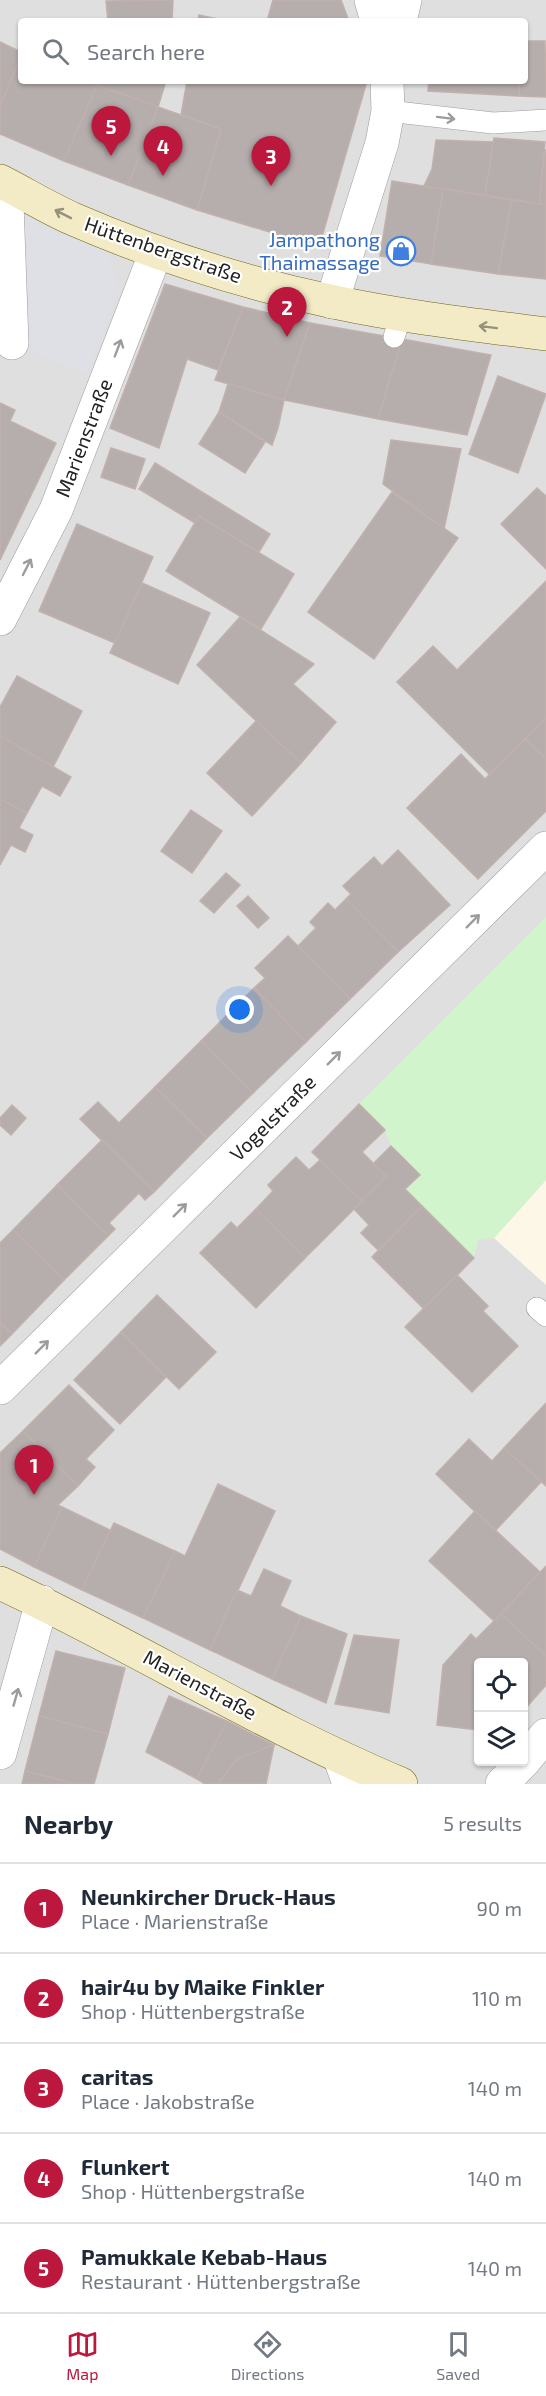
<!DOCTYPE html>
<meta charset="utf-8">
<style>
:root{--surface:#fff;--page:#f6f6f7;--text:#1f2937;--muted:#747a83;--line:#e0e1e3;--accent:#bc173c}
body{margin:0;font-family:"Exo 2",sans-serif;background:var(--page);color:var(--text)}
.controls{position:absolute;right:18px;bottom:18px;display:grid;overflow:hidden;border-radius:6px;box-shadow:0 2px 4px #0004}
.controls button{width:54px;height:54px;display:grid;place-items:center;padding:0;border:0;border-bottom:2px solid var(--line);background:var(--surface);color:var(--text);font:30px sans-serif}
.you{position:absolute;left:240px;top:1010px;width:21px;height:21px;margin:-15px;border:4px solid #fff;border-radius:50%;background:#1a73e8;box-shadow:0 0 0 9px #1a73e833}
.badge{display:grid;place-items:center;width:39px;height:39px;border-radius:50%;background:var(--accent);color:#fff;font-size:20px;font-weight:700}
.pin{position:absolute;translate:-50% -50px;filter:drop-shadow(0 2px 3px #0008)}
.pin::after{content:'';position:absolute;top:32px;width:21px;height:18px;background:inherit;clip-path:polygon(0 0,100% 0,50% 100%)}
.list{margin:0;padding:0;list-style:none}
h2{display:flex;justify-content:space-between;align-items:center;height:78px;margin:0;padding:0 24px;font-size:26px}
h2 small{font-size:20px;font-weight:400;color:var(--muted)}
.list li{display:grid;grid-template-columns:39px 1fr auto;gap:18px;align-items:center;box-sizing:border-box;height:90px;padding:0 24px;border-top:2px solid var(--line)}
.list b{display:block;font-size:22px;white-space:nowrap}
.list p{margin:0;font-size:20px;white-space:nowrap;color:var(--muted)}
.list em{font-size:20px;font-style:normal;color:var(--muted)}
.icon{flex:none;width:33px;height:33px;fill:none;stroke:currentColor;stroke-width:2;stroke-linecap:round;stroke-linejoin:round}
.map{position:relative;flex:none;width:546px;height:1784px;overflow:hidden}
.search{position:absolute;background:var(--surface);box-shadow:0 2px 4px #0004;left:18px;right:18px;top:18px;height:66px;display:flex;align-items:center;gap:15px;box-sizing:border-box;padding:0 21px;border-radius:6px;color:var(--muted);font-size:22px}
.sheet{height:528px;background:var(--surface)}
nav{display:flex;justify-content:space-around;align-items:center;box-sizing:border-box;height:84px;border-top:2px solid var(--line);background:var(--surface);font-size:16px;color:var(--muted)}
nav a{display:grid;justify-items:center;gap:3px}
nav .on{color:var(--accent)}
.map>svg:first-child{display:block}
.residential{fill:#dfdfdf;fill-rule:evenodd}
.education{fill:#fcf7e7}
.park{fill:#d2f4cd}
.plaza{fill:#dee0e6}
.building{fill:#b6aeac;stroke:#c1b1ad;stroke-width:1.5}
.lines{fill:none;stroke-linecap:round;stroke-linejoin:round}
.lane-casing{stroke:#9c9c9c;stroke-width:22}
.street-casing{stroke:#9c9c9c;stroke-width:34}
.secondary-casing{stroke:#6f6412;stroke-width:34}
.lane{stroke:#fff;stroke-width:21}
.street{stroke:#fff;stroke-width:33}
.secondary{stroke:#f3ebc5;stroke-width:33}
.oneway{stroke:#9c9c9c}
.oneway2{stroke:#95917c}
.labels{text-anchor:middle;stroke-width:4.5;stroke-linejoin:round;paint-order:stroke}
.shop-label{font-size:20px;fill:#366cbe;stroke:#fff;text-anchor:end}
.street-label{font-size:20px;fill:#222;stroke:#fff}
</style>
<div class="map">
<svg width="546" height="1784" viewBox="0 0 546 1784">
<rect width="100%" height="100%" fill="#f1ede9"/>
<path class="residential" d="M0,0H546V1784H0ZM21,21H525V81H21ZM478,1662H524V1762H478Z"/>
<path class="education" d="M546,1180V1285L494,1238Z"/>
<path class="park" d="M546,917V1180L494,1238L478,1240L474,1258L405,1189L420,1175L391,1146L385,1129L359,1104Z"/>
<path class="plaza" d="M0,199L106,251L120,290L87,375L0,337Z"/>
<g class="building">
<path d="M173,0L172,21H108L106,1Z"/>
<path d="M273,0H341L349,21H267Z"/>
<path d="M199,15L227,21H198Z"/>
<path d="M525,41H545L546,97L519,96V81H525Z"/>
<path d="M0,42L21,52V57L0,106Z"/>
<path d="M21,57V81H88L97,85L64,161L0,134V106Z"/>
<path d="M98,81H166L158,107L97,85Z"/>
<path d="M187,81H367L319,247L197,210L221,129L181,115Z"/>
<path d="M429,81H519V96L428,91Z"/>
<path d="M97,85L158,107L128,185L64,161Z"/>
<path d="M158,107L221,129L197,210L128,185Z"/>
<path d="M494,138L545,142L539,204L485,195Z"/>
<path d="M436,140L493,142L485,195L424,186L432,169Z"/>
<path d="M545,150H546V205L539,204Z"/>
<path d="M392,181L443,189L431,264L380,256Z"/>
<path d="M443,189L512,200L498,274L431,264Z"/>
<path d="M512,200L546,205V279L498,274Z"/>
<path d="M165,284L243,307L218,370L187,359L159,448L110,428Z"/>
<path d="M243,307L310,323L284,400L215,380Z"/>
<path d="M310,323L402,339L378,419L284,400Z"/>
<path d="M402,339L491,355L467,435L378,419Z"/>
<path d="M498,376L546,394L518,473L469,454Z"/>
<path d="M228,384L284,400L278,428L272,445L219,412Z"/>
<path d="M0,403L15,410L10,421L56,443L0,560Z"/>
<path d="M219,412L265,442L245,473L199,444Z"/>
<path d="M391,440L461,449L444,529L383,484Z"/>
<path d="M111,448L145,459L135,489L101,477Z"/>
<path d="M155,463L270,534L259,552L199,516L195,523L139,489Z"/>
<path d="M537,488L546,496V569L501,524Z"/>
<path d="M392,492L458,538L374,659L308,612Z"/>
<path d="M199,516L294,574L261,629L166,571Z"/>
<path d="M77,524L153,557L115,643L39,611Z"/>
<path d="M546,581V718L490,775L397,682L433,646L457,670Z"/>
<path d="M142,583L210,613L178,684L110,653Z"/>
<path d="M240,617L314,664L293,684L336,722L301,763L197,665Z"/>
<path d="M17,676L82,711L53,767L0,736V707Z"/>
<path d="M546,718V759L525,739Z"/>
<path d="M256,721L301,763L252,816L207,773Z"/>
<path d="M0,736L71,777L60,796L42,786L27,813L0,799Z"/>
<path d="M525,739L546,759V811L478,879L407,808L461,754L485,779Z"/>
<path d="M0,799L27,813L19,828L33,835L25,852L11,845L0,865Z"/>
<path d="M191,810L222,831L192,873L161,851Z"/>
<path d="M398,850L450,905L398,952L346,899L351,894L343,886L374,857L382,866Z"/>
<path d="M226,873L240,885L214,913L200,901Z"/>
<path d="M248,896L269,918L258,928L237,906Z"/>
<path d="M346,899L398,952L350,999L298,946L316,928L310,922L328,903L335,910Z"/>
<path d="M288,936L350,999L306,1042L254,988L265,978L255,968Z"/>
<path d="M254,988L306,1042L253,1093L201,1041Z"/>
<path d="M201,1041L253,1093L207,1138L155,1087Z"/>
<path d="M155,1087L207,1138L154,1192L80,1119L98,1102L119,1123Z"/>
<path d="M359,1104L385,1130L362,1152L386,1176L362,1201L312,1152Z"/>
<path d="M12,1105L26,1118L11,1135L0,1125V1118Z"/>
<path d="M102,1140L154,1192L145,1200L139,1193L109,1223L115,1229L108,1236L57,1185Z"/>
<path d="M391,1146L420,1175L405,1189L422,1206L378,1250L361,1233L369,1225L354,1209L386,1176L373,1164Z"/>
<path d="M296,1157L309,1170L320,1160L362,1201L305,1258L256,1209L273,1191L268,1185Z"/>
<path d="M57,1185L108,1236L64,1280L13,1230Z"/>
<path d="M422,1206L474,1258L424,1309L372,1257Z"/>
<path d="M256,1209L305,1258L256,1308L200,1253L231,1222L237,1228Z"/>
<path d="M13,1230L64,1280L12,1334L0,1322V1243Z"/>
<path d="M457,1275L488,1306L483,1311L518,1346L472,1392L405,1327Z"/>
<path d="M157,1295L216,1352L179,1389L121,1332Z"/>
<path d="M0,1322L12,1334L0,1346Z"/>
<path d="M121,1332L166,1377L120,1424L74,1380Z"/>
<path d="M69,1385L114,1430L86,1459L95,1467L78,1486L23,1431Z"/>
<path d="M546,1403V1486L504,1448Z"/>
<path d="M23,1431L78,1486L58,1505L62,1507L34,1567L0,1549V1453Z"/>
<path d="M469,1439L492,1461L504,1448L541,1482L495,1531L436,1474Z"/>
<path d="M218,1484L275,1511L210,1650L143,1618L175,1551L185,1556Z"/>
<path d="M62,1507L110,1530L82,1590L34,1567Z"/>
<path d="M475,1511L540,1572L494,1621L429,1561Z"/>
<path d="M114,1523L175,1551L143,1618L82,1590Z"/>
<path d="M546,1566V1656L501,1614Z"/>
<path d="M264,1569L291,1581L280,1606L301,1616L272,1679L210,1650L237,1590L251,1596Z"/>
<path d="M501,1614L546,1656V1685L524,1710V1662H478V1730L437,1725L443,1665L471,1634L476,1639Z"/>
<path d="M301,1616L347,1634L326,1703L272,1679Z"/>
<path d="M354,1635L399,1640L389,1713L335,1704Z"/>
<path d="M56,1651L125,1668L108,1734L39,1716Z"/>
<path d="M169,1696L227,1721L197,1779L146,1752Z"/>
<path d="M39,1716L108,1734L94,1784H76L25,1771Z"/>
<path d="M227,1721L274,1745L237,1759L218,1784H205L197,1779Z"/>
<path d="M274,1745L266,1784H218L237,1759Z"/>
<path d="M25,1771L76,1784H22Z"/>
</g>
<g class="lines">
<g class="lane-casing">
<g id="lane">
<path d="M388,111L493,123L546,120"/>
<path d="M394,337L401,315"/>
<path d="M537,1308L546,1316"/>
</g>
</g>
<g class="street-casing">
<g id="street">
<path d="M371,0L377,21"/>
<path d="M400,21L405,0"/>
<path d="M7,203L12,343"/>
<path d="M332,302L382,143L388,111L387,81"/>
<path d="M0,619L56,510L156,252"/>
<path d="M0,1388L546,848"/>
<path d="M0,1753L42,1602"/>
<path d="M340,1758L349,1784"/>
<path d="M524,1761L546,1735"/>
<path d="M502,1784L523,1762"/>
</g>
</g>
<g class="secondary-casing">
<g id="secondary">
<path d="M0,181C24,193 48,208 73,219C156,255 245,283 334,302C404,317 475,325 546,334"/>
<path d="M0,1583C135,1646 263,1726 401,1784"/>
</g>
</g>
<use href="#lane" class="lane"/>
<use href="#street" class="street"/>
<use href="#secondary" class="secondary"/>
</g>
<defs><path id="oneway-shaft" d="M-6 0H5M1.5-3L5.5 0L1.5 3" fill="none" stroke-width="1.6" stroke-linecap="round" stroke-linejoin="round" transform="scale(1.5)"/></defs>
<g class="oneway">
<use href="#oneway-shaft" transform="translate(446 118) rotate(7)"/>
<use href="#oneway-shaft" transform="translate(118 348) rotate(-69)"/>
<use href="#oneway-shaft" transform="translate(27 567) rotate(-63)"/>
<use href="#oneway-shaft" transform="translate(473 921) rotate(-45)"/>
<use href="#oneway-shaft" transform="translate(334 1058) rotate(-45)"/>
<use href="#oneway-shaft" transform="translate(180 1210) rotate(-45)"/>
<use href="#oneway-shaft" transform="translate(42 1347) rotate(-45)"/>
<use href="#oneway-shaft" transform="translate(16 1697) rotate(-74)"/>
</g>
<g class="oneway2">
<use href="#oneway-shaft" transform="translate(63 214) rotate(-153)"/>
<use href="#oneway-shaft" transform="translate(488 327) rotate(-173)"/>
</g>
<defs>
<g id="shop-ring" transform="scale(1.5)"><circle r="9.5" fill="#fff" stroke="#3f7fe0" stroke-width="1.5"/><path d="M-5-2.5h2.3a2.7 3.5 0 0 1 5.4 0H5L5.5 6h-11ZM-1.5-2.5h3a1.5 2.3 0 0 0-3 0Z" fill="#3f7fe0"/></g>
</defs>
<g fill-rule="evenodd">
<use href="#shop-ring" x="401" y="251"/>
</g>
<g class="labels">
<g class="shop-label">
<text x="380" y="247">Jampathong<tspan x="380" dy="23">Thaimassage</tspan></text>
</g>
<g class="street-label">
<text transform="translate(163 250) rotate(19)" y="7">Hüttenbergstraße</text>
<text transform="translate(84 438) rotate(-69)" y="7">Marienstraße</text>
<text transform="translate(273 1118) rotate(-45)" y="7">Vogelstraße</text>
<text transform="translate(200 1685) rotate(28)" y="7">Marienstraße</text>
</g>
</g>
</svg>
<div class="controls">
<button><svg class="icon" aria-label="locate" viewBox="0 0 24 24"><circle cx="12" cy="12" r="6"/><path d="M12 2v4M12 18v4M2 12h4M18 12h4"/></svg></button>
<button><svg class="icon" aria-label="layers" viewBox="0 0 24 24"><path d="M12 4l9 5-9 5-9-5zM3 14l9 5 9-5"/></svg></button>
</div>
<div class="you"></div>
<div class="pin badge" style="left:34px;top:1495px">1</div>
<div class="pin badge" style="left:287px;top:337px">2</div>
<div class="pin badge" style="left:271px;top:186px">3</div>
<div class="pin badge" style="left:163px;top:176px">4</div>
<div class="pin badge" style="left:111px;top:156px">5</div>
<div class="search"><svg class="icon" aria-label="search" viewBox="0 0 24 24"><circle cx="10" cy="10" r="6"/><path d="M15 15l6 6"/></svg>Search here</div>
</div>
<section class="sheet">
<h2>Nearby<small>5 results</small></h2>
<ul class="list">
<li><span class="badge">1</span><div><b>Neunkircher Druck-Haus</b><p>Place · Marienstraße</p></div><em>90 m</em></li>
<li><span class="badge">2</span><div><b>hair4u by Maike Finkler</b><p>Shop · Hüttenbergstraße</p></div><em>110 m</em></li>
<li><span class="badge">3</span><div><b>caritas</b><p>Place · Jakobstraße</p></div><em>140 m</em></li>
<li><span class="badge">4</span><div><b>Flunkert</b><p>Shop · Hüttenbergstraße</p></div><em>140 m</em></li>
<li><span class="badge">5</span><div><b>Pamukkale Kebab-Haus</b><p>Restaurant · Hüttenbergstraße</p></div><em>140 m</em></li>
</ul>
</section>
<nav>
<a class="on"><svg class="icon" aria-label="map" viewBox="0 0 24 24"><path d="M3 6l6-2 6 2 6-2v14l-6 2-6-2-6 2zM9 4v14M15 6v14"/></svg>Map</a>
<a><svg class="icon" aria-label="directions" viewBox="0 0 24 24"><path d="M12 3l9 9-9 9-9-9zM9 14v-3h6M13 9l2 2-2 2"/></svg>Directions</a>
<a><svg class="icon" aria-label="saved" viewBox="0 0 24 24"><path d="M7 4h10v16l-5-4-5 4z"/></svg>Saved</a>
</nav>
